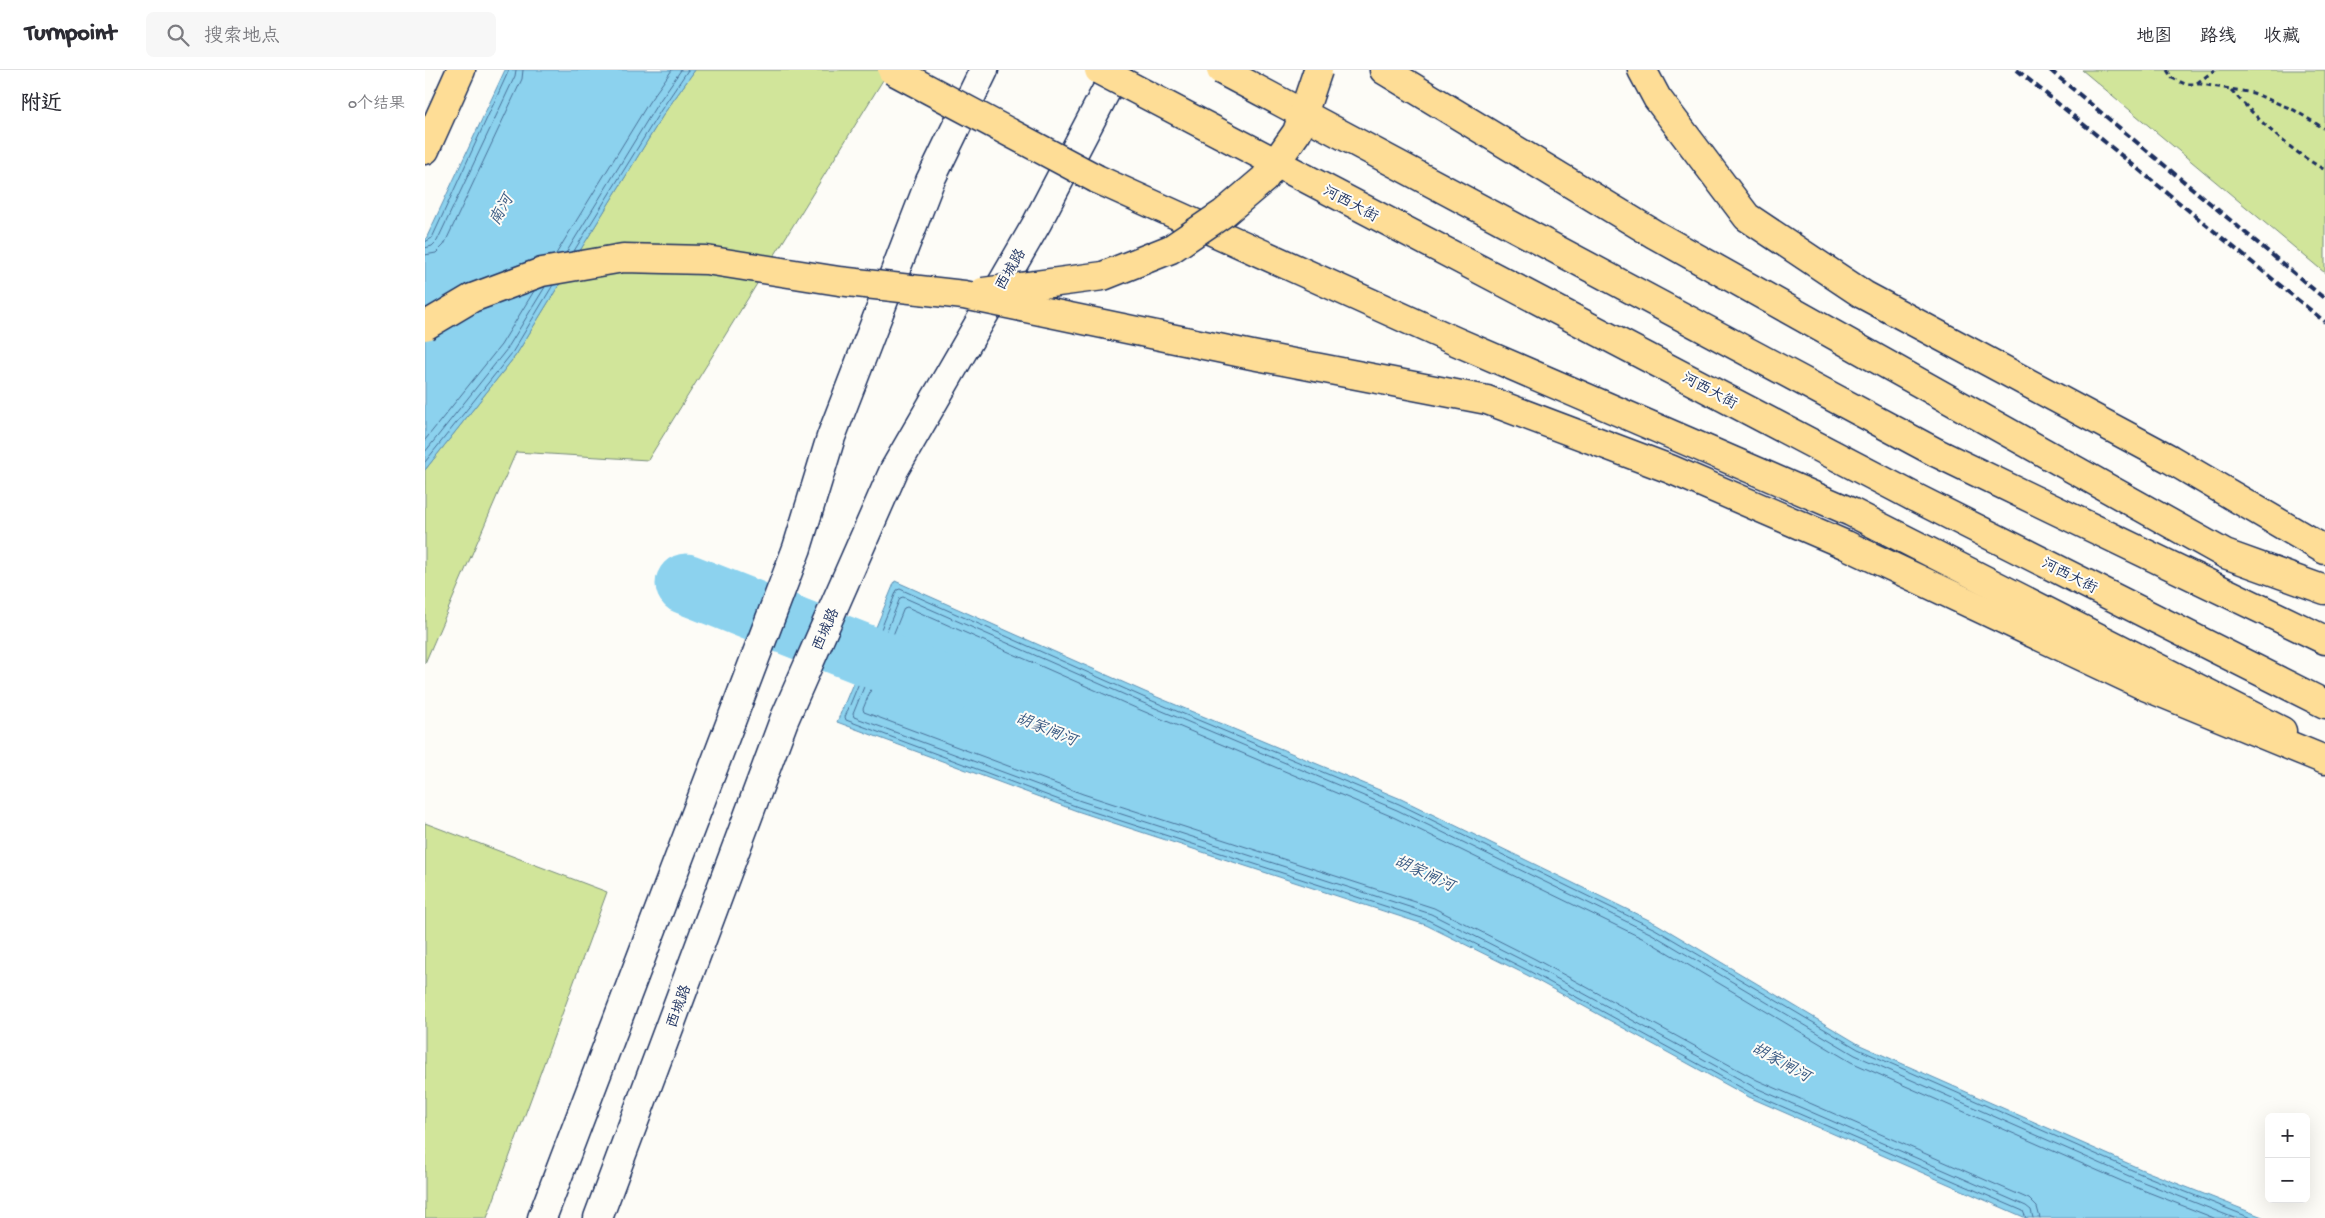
<!DOCTYPE html>
<html lang="zh">
<meta charset="utf-8">
<style>
:root{--surface:#fff;--page:#f7f7f7;--text:#2b2b33;--muted:#7c7c81;--line:#e1e1e2}
body{margin:0;font-family:"Gochi Hand","LXGW WenKai TC",sans-serif;background:var(--page);color:var(--text)}
.controls{position:absolute;right:15px;bottom:15px;display:grid;overflow:hidden;border-radius:8px;box-shadow:0 5px 20px #0002}
.controls button{width:45px;height:45px;display:grid;place-items:center;padding:0;border:0;border-bottom:1px solid var(--line);background:var(--surface);color:var(--text);font:25px sans-serif}
.list{margin:0;padding:0;list-style:none}
h2{display:flex;justify-content:space-between;align-items:center;height:65px;margin:0;padding:0 20px;font-size:21px}
h2 small{font-size:16px;font-weight:400;color:var(--muted)}
.icon{flex:none;width:28px;height:28px;fill:none;stroke:currentColor;stroke-width:2;stroke-linecap:round;stroke-linejoin:round}
.map{position:relative;flex:none;width:1900px;height:1148px;overflow:hidden}
header{display:flex;align-items:center;gap:30px;box-sizing:border-box;height:70px;padding:0 25px;background:var(--surface);border-bottom:1px solid var(--line)}
header strong{font-size:24px}
nav{display:flex;gap:28px;margin-inline-start:auto;font-size:18px}
.search{width:350px;height:45px;background:var(--page);display:flex;align-items:center;gap:12px;box-sizing:border-box;padding:0 18px;border-radius:8px;color:var(--muted);font-size:19px}
main{display:flex}
aside{flex:1;background:var(--surface)}
.map>svg:first-child{display:block}
.green{fill:#d1e59a;stroke:#768a7c}
.water{fill:#8cd2ee;stroke:#5f91b4}
.lines{fill:none;stroke-linecap:round;stroke-linejoin:round}
.shore{stroke:#487098;stroke-width:1}
.river{stroke:#8cd2ee;stroke-width:61}
.secondary-casing{stroke:#1b2f5e;stroke-width:31}
.primary-casing{stroke:#1b2f5e;stroke-width:31}
.highway-casing{stroke:#1b2f5e;stroke-width:31}
.path{stroke:#1b2f5e;stroke-width:3;stroke-dasharray:5 4;stroke-linecap:butt}
.secondary{stroke:#fdfcf7;stroke-width:28}
.primary{stroke:#fedd96;stroke-width:28}
.highway{stroke:#fedd96;stroke-width:28}
.rail{stroke:#1b2f5e;stroke-width:4;stroke-dasharray:8 4;stroke-linecap:butt}
.primary-bridge-casing{stroke:#1b2f5e;stroke-width:31;stroke-linecap:butt}
.highway-bridge-casing{stroke:#1b2f5e;stroke-width:31;stroke-linecap:butt}
.primary-bridge{stroke:#fedd96;stroke-width:28}
.highway-bridge{stroke:#fedd96;stroke-width:28}
.labels{text-anchor:middle;stroke-width:4;stroke-linejoin:round;paint-order:stroke}
.street-label{font-size:15px;fill:#1b2f5e;stroke:#fdfcf7}
.water-label{font-size:16px;font-style:italic;fill:#375882;stroke:#fdfcf7}
</style>
<header>
<strong>Turnpoint</strong>
<div class="search"><svg class="icon" aria-label="search" viewBox="0 0 24 24"><circle cx="10" cy="10" r="6"/><path d="M15 15l6 6"/></svg>搜索地点</div>
<nav><a>地图</a><a>路线</a><a>收藏</a></nav>
</header>
<main>
<aside>
<h2>附近<small>0个结果</small></h2>
<ul class="list">
</ul>
</aside>
<div class="map">
<svg width="1900" height="1148" viewBox="0 0 1900 1148">
<rect width="100%" height="100%" fill="#fdfcf7"/>
<filter id="ink" filterUnits="userSpaceOnUse"><feTurbulence type="fractalNoise" baseFrequency=".02" numOctaves="2"/><feDisplacementMap in="SourceGraphic" scale="10" xChannelSelector="R" yChannelSelector="G"/><feConvolveMatrix kernelMatrix="1 2 1 2 8 2 1 2 1" color-interpolation-filters="sRGB"/></filter>
<g filter="url(#ink)">
<g class="green">
<path d="M270,0H470L458,10L223,390L91,382L0,593V400L91,285L240,42Z"/>
<path d="M1657,0H1900V203Z"/>
<path d="M0,753L182,822L62,1148H0Z"/>
</g>
<g class="water">
<path d="M80,0H270L240,42L91,285L0,400V171Z"/>
<path d="M470,511L720,622L976,729L1232,854L1435,975L1718,1100L1840,1148H1601L1324,1027L1102,905L1001,855L652,741L412,652Z"/>
</g>
<g class="lines">
<g class="shore">
<path d="M0,172L7,168L84,0"/>
<path d="M0,178L7,176L12,171L90,6L91,0"/>
<path d="M149,181L236,40L263,0"/>
<path d="M141,183L231,36L256,0"/>
<path d="M131,184L224,32L247,0"/>
<path d="M0,185L11,183L19,175L97,9L98,0"/>
<path d="M0,370L76,275L109,221"/>
<path d="M0,382L82,279L120,217"/>
<path d="M0,392L87,283L128,215"/>
<path d="M1601,1148L1598,1141L1326,1023L1104,901L1003,850L653,737L421,650L420,647L472,520L475,519L718,627L974,734L1230,859L1433,979L1716,1104L1826,1148"/>
<path d="M1608,1148L1606,1140L1601,1136L1329,1017L1107,895L1006,844L656,731L429,647L428,644L475,528L478,527L716,632L972,740L1227,864L1430,985L1713,1110L1809,1148"/>
<path d="M1615,1148L1612,1137L1604,1129L1332,1010L1110,889L1009,838L658,724L439,642L438,639L479,538L482,537L713,639L968,747L1223,871L1426,992L1710,1117L1789,1148"/>
</g>
<path class="river" d="M261,514L519,616"/>
<g class="secondary-casing">
<g id="secondary">
<path d="M117,1148L372,478L406,367L505,111L559,0"/>
<path d="M173,1148L359,650L469,400L612,153L692,0"/>
</g>
</g>
<g class="primary-casing">
<g id="primary">
<path d="M959,0L1229,164L1800,484L1900,520"/>
<path d="M0,80L36,0"/>
<path d="M672,109L1030,271L1426,442L1857,661"/>
<path d="M1512,383L1900,570"/>
<path d="M1489,427L1900,634"/>
</g>
</g>
<g class="highway-casing">
<g id="highway">
<path d="M1217,0L1232,28L1322,147L1439,225L1745,389L1900,480"/>
<path d="M1421,475L1722,617L1900,690"/>
</g>
</g>
<g class="path">
<path d="M1742,0L1747,8L1760,14H1776L1828,23L1869,40L1900,59"/>
<path d="M1772,13L1790,0"/>
<path d="M1806,20C1836,52 1861,78 1900,100"/>
</g>
<use href="#secondary" class="secondary"/>
<use href="#primary" class="primary"/>
<use href="#highway" class="highway"/>
<g class="rail">
<path d="M1592,0L1900,252"/>
<path d="M1625,0L1900,229"/>
</g>
<g class="primary-bridge-casing">
<g id="primary-bridge">
<path d="M467,0L672,109"/>
<path d="M674,0L1489,427"/>
<path d="M796,0L1512,383"/>
</g>
</g>
<g class="highway-bridge-casing">
<g id="highway-bridge">
<path d="M558,222L678,206L746,179L799,143L839,109L872,62L893,0"/>
<path d="M0,256L47,228L117,202L198,188L281,190L414,211L539,225L827,285L1062,330L1245,399L1421,475"/>
</g>
</g>
<use href="#primary-bridge" class="primary-bridge"/>
<use href="#highway-bridge" class="highway-bridge"/>
</g>
</g>
<g class="labels">
<g class="street-label">
<text transform="translate(926 133) rotate(28)" y="5">河西大街</text>
<text transform="translate(585 199) rotate(-60)" y="5">西城路</text>
<text transform="translate(1285 320) rotate(28)" y="5">河西大街</text>
<text transform="translate(1645 505) rotate(27)" y="5">河西大街</text>
<text transform="translate(400 559) rotate(-66)" y="5">西城路</text>
<text transform="translate(253 936) rotate(-70)" y="5">西城路</text>
</g>
<g class="water-label">
<text transform="translate(75 139) rotate(-61)" y="6">南河</text>
<text transform="translate(622 658) rotate(22)" y="6">胡家闸河</text>
<text transform="translate(1000 802) rotate(25)" y="6">胡家闸河</text>
<text transform="translate(1357 991) rotate(29)" y="6">胡家闸河</text>
</g>
</g>
</svg>
<div class="controls">
<button>+</button>
<button>−</button>
</div>
</div>
</main>
